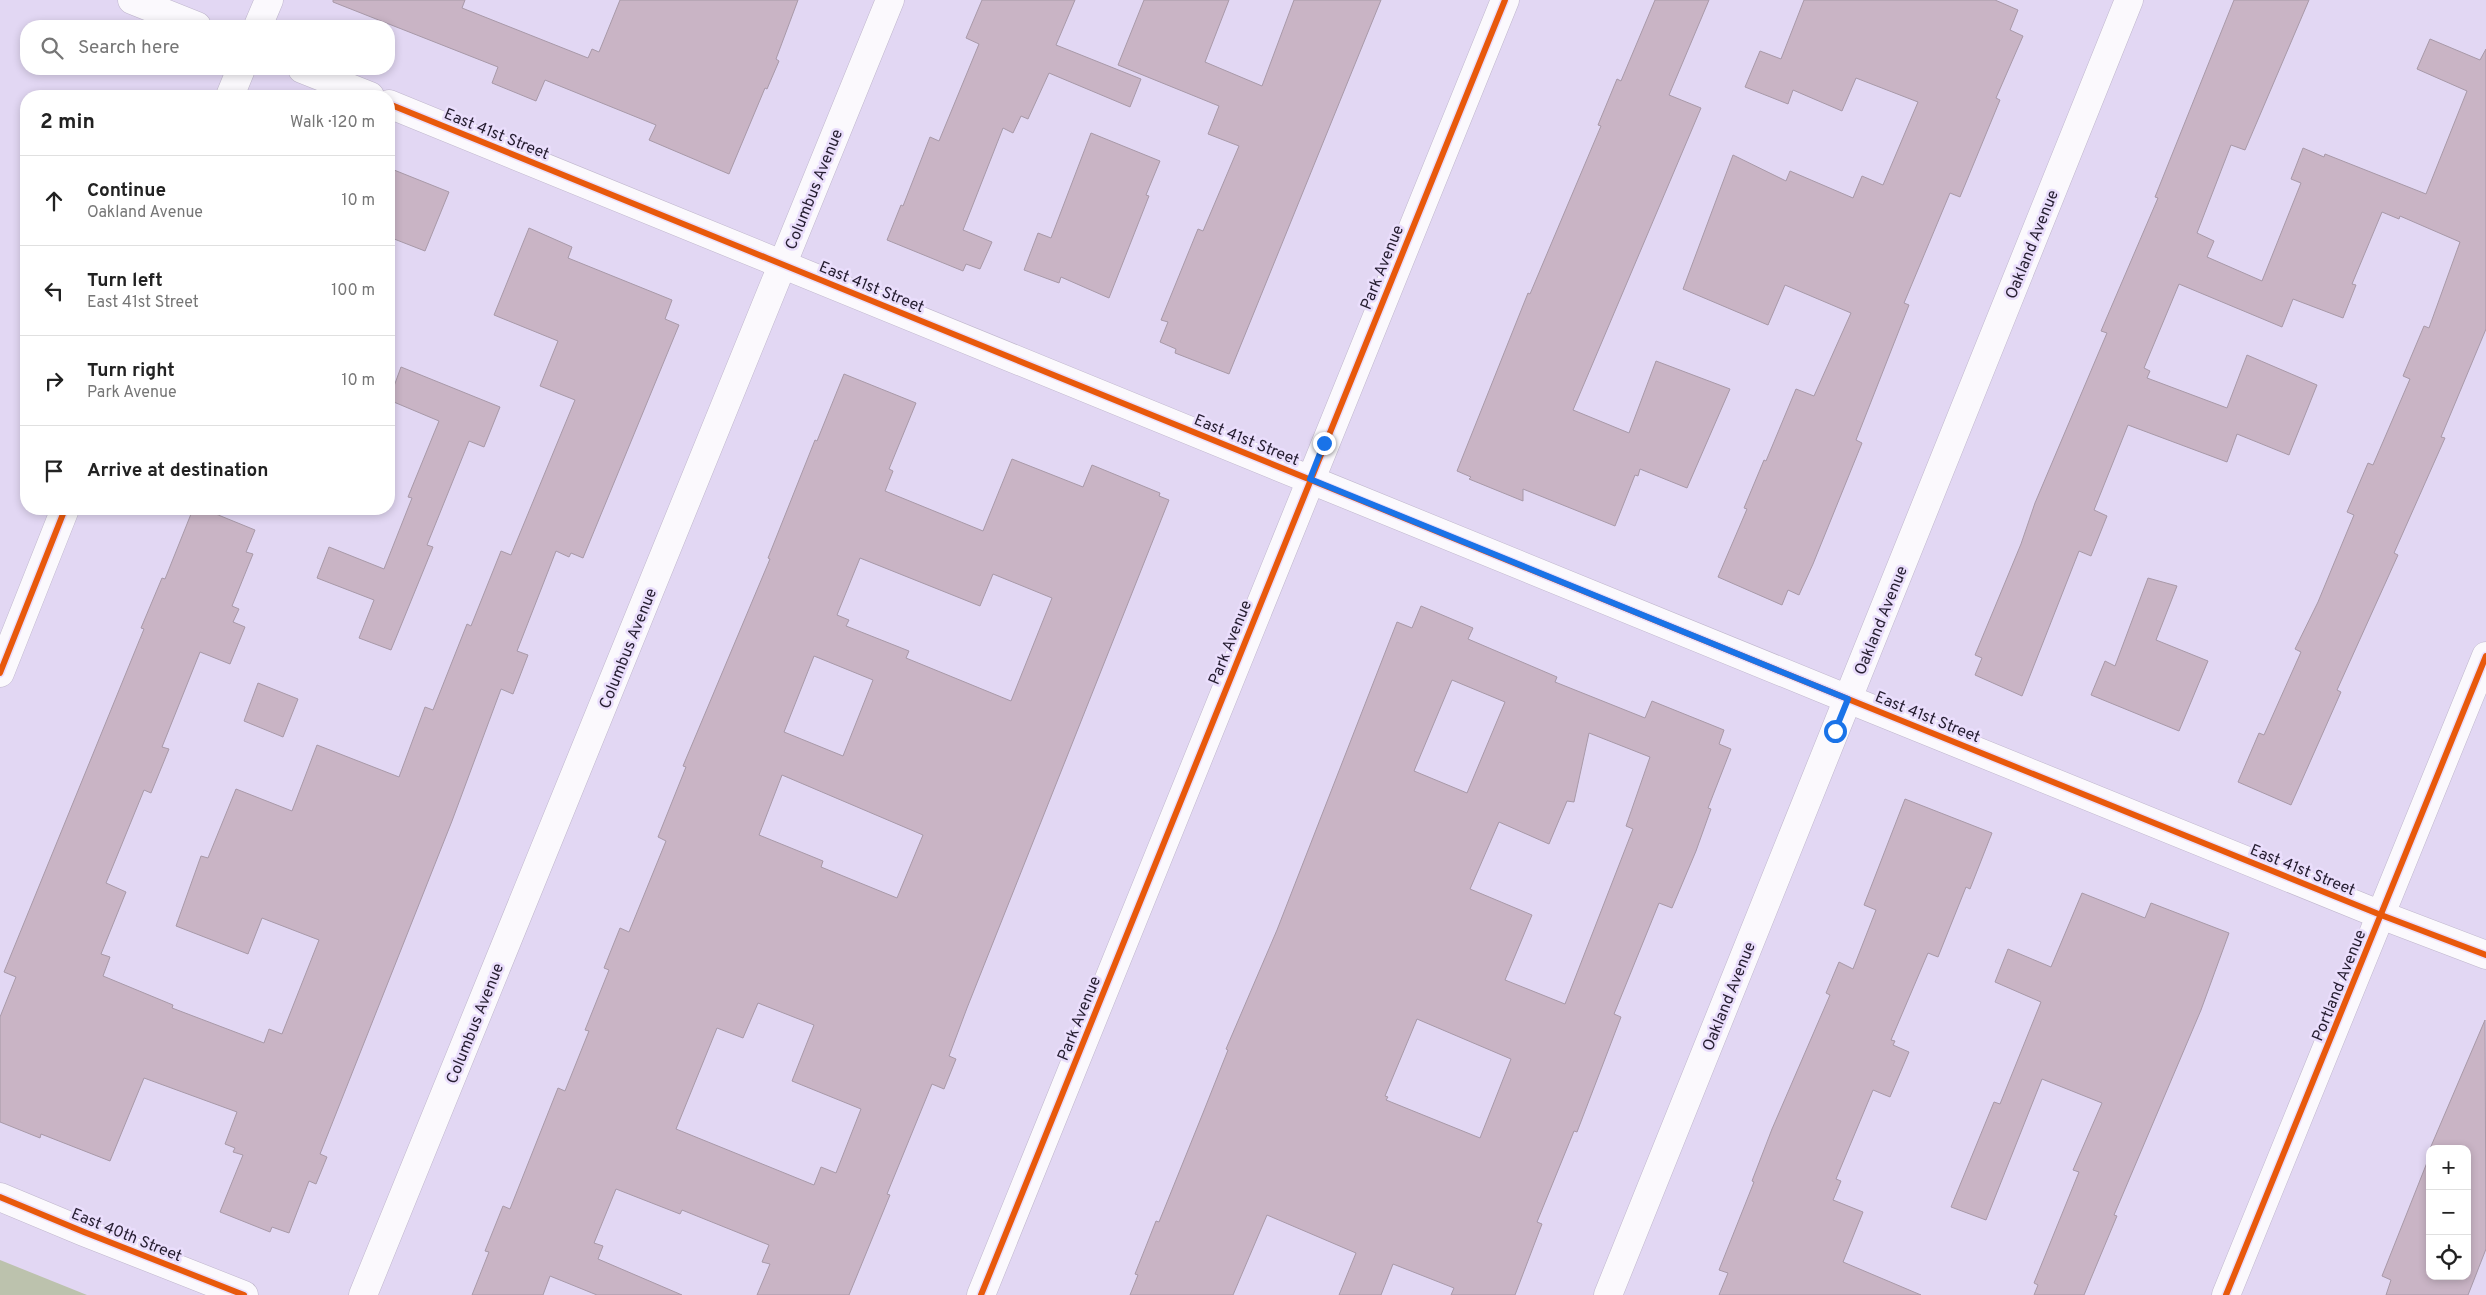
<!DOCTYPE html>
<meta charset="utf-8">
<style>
:root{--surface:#fff;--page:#f2f2f2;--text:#222;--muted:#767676;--line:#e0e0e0}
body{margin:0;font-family:Overpass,sans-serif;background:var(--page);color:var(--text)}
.controls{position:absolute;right:15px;bottom:15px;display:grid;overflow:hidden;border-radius:10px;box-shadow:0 2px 8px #0003}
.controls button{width:45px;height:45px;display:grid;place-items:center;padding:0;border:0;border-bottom:1px solid var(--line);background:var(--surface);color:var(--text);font:25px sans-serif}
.stop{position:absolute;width:15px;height:15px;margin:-11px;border:4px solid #1a73e8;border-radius:50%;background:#fff}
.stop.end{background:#1a73e8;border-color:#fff;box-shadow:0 1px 5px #0008}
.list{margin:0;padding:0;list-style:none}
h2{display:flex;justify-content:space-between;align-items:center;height:65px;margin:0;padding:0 20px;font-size:21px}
h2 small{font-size:16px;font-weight:400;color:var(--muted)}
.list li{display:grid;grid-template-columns:32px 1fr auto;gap:15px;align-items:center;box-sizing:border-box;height:90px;padding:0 20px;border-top:1px solid var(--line)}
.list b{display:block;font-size:19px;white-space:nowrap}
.list p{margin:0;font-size:16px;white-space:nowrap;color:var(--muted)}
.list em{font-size:16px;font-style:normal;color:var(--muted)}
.icon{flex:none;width:28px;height:28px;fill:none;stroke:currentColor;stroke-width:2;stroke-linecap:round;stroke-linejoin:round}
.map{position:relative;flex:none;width:2486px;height:1295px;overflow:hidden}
.search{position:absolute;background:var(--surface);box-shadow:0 2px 8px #0003;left:20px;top:20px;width:375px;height:55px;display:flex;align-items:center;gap:12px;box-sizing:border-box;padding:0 18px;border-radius:20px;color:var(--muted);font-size:19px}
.panel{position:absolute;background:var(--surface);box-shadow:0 2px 8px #0003;left:20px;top:90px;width:375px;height:425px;border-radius:20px}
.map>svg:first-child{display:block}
.green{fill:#bcc2ad}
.building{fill:#c9b4c5;stroke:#a899a8;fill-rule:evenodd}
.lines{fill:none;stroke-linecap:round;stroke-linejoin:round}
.minor-casing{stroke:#bfb6cc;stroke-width:29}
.minor{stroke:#fbf9fd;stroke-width:28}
.cycleway-casing{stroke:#eadefc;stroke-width:9}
.cycleway{stroke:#e8590c;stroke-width:6}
.route{stroke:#1a73e8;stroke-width:6}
.labels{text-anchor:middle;stroke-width:5;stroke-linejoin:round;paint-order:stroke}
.street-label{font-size:16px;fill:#251d30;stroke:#eadefc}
</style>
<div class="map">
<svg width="2486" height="1295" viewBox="0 0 2486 1295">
<rect width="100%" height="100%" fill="#e2d7f3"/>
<path class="green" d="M0,1260L87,1295H0Z"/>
<g class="building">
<path d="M333,0H465L462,8L588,58L592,49L599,52L620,0H798L776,59L779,61L767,89L765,88L729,174L649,140L656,125L545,80L536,101L492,83L498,67L333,2Z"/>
<path d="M982,0H1075L1056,45L1141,79L1130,107L1049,73L1028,119L1021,116L1013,133L1003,128L963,230L992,242L980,269L966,264L963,271L887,240L901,205L903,206L930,137L939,141L979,44L966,38Z"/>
<path d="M1144,0H1229L1205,62L1262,86L1294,0H1381L1229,374L1175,353L1176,349L1160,342L1168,322L1161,320L1198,229L1203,231L1239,146L1208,134L1219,106L1118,65Z"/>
<path d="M1655,0H1709L1669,95L1701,108L1573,410L1629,433L1656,361L1730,389L1687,488L1640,469L1638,476L1635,475L1615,526L1523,489V501L1469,479L1471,477L1457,471L1528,293L1530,294L1601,126L1598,125L1617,79L1621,81Z"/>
<path d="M1804,0H1995L2018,10L2010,30L2023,36L1996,98L2000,100L1960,197L1950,193L1904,303L1909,305L1856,440L1862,443L1813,564L1799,595L1788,590L1782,605L1718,577L1747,509L1744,508L1764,460L1766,461L1796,389L1814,396L1851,313L1785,285L1768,325L1683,289L1733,155L1786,181L1790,171L1853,198L1862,176L1883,185L1918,102L1856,78L1842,111L1793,90L1788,104L1745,87L1760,51L1781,59Z"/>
<path d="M2234,0H2309L2245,150L2231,145L2197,233L2214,241L2207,257L2262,281L2301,183L2291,179L2303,148L2324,157L2325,154L2426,194L2467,91L2417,69L2430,39L2480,60L2486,49V329L2441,437L2445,438L2394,553L2398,555L2337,690L2341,692L2291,805L2238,782L2259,733L2264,735L2301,652L2295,649L2318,602L2354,515L2347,512L2368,463L2373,465L2410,379L2403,376L2424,326L2429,328L2460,242L2400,216L2399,219L2382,212L2352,284L2356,285L2343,318L2293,299L2282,327L2179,284L2144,368L2150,371L2147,378L2227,408L2247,355L2317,385L2289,455L2237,434L2227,462L2128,425L2094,510L2107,516L2091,556L2079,551L2022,696L1975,675L1982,658L1975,655L2021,544L2035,503L2107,333L2101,331L2158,198L2155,197Z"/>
<path d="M1091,133L1160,161L1146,195L1149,196L1109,298L1061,277L1059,283L1024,270L1038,233L1051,238Z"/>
<path d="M389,168L449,192L425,251L389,237Z"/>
<path d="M529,228L572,247L568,258L672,300L665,319L679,325L583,558L571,553L569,557L556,551L517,651L528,655L513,694L501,689L452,821L320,1154L327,1157L316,1184L309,1181L289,1233L272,1227L270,1232L220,1212L243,1155L233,1152L235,1148L225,1144L237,1112L144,1078L110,1161L41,1134L40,1138L0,1122V1017L16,977L4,972L144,629L141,628L162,578L165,579L193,509L204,514L206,510L255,530L246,552L253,554L232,606L239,609L233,622L245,627L230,664L200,652L162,747L169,749L151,793L144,790L106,883L126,892L101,954L110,957L103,976L173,1005L172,1008L264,1043L269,1029L282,1034L319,940L262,918L248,954L176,926L201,856L208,858L236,789L292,811L317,745L399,777L425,707L433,710L467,624L471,626L501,551L511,555L575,400L540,386L558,341L494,315Z"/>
<path d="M401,367L500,407L484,447L469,441L427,545L433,547L391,650L359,638L374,600L317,578L329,547L384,569L412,498L408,497L439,421L389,400Z"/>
<path d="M844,374L916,403L889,469L893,471L885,491L983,531L1012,459L1083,487L1092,465L1160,493L1159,496L1169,500L967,1008L949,1056L956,1059L944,1089L932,1084L887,1194L890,1195L849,1295H757L770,1264L762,1262L769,1245L682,1210L680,1214L616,1189L594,1243L603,1246L598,1259L682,1295H597L550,1276L543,1295H472L489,1252L485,1251L503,1206L510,1209L558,1088L565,1091L589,1031L585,1030L609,970L604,968L620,928L629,932L666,841L658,837L686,767L683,766L770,559L768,558L815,440L817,441ZM860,558L980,606L993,574L1052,598L1011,701L906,658L909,651L846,626L849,620L837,615ZM814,656L873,680L843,756L784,732ZM782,775L923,835L897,898L821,867L823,861L759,835ZM758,1003L814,1025L792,1081L861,1109L836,1173L821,1167L814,1185L676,1129L717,1028L743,1038Z"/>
<path d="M2148,578L2177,586L2156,640L2208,661L2179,731L2091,695L2105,661L2115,666Z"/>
<path d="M1421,606L1473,628L1468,639L1557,677L1555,682L1645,718L1652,701L1724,730L1719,744L1731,749L1708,808L1711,809L1696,851L1672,908L1659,903L1614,1014L1621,1017L1577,1132L1574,1131L1537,1222L1542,1224L1515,1295H1451L1454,1288L1393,1264L1381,1295H1339L1356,1253L1267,1215L1233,1295H1130L1138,1275L1135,1274L1156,1221L1159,1222L1203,1113L1228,1050L1226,1049L1277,930L1397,622L1412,628ZM1452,680L1505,702L1467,793L1414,771ZM1589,733L1650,757L1626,826L1633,829L1565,1004L1505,980L1532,915L1470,889L1499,822L1549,844L1567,801L1574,802ZM1417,1019L1511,1059L1480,1138L1386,1100L1388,1097L1385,1096Z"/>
<path d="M258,683L298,699L283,737L244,721Z"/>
<path d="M1905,799L1992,833L1970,889L1966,887L1938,957L1928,953L1891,1040L1895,1041L1893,1045L1909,1052L1890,1097L1873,1090L1836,1179L1841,1181L1833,1200L1863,1212L1843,1262L1921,1295H1719L1728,1273L1719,1270L1754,1182L1752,1181L1772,1129L1830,995L1826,993L1839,962L1853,969L1876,910L1864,905Z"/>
<path d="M2082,893L2145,918L2151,903L2229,933L2201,1010L2114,1215L2117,1216L2084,1295H2034L2038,1285L2034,1283L2079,1172L2073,1170L2102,1103L2042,1079L1986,1220L1951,1207L1994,1102L2000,1104L2041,1002L1995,982L2008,949L2051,967Z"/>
<path d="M2485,1020L2486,1249L2468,1295H2386L2391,1280L2382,1276L2430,1155V1276H2467V1149H2430L2429,1151Z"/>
</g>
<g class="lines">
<g class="minor-casing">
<g id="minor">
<path d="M132,0L197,26"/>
<path d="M258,26L269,0"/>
<path d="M302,69L370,96"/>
<path d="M230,96L241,69"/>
<path d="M389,104L1848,699L2381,915L2486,955"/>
<path d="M0,673L65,509"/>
<path d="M0,1197L84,1232L244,1295"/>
<path d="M363,1295L890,0"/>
<path d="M981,1295L1505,0"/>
<path d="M1608,1295L2129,0"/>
<path d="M2226,1295L2486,656"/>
</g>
</g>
<use href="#minor" class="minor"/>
<g class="cycleway-casing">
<g id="cycleway">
<path d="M389,104L1848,699L2381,915L2486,955"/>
<path d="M0,673L65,509"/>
<path d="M0,1197L84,1232L244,1295"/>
<path d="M981,1295L1505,0"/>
<path d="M2226,1295L2486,656"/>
</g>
</g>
<use href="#cycleway" class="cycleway"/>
</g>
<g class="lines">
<path class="route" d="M1324,443L1310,479L1848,699L1835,731"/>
</g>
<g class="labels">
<g class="street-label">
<text transform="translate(497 133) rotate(22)" y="6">East 41st Street</text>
<text transform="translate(813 189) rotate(-68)" y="6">Columbus Avenue</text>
<text transform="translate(2031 244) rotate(-68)" y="6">Oakland Avenue</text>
<text transform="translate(1381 267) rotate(-68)" y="6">Park Avenue</text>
<text transform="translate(872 286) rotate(22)" y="6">East 41st Street</text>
<text transform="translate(1247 439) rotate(22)" y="6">East 41st Street</text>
<text transform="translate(1880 620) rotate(-68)" y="6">Oakland Avenue</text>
<text transform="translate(1229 642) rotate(-68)" y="6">Park Avenue</text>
<text transform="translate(627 648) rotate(-68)" y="6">Columbus Avenue</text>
<text transform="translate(1928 716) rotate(22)" y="6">East 41st Street</text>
<text transform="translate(2303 869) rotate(22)" y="6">East 41st Street</text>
<text transform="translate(2338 985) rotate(-68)" y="6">Portland Avenue</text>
<text transform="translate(1728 996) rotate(-68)" y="6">Oakland Avenue</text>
<text transform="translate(1078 1018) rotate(-68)" y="6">Park Avenue</text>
<text transform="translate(474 1023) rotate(-68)" y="6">Columbus Avenue</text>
<text transform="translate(127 1234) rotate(22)" y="6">East 40th Street</text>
</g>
</g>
</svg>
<div class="controls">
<button>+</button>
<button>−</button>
<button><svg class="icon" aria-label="locate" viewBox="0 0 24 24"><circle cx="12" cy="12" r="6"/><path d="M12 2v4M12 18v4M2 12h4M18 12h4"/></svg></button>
</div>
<div class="stop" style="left:1835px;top:731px"></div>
<div class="stop end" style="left:1324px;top:443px"></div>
<div class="search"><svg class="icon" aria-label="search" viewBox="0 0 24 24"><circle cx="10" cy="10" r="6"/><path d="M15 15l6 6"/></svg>Search here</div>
<section class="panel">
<h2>2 min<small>Walk · 120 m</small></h2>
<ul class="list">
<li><svg class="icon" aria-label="ahead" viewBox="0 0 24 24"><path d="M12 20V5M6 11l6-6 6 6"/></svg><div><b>Continue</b><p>Oakland Avenue</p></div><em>10 m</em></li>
<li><svg class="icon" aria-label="left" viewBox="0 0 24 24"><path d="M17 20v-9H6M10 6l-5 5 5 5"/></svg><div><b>Turn left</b><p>East 41st Street</p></div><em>100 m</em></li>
<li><svg class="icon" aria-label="right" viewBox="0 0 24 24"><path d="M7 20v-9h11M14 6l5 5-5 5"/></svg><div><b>Turn right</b><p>Park Avenue</p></div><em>10 m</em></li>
<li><svg class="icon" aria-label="arrive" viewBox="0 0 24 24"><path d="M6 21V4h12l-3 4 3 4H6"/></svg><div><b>Arrive at destination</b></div></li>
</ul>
</section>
</div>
